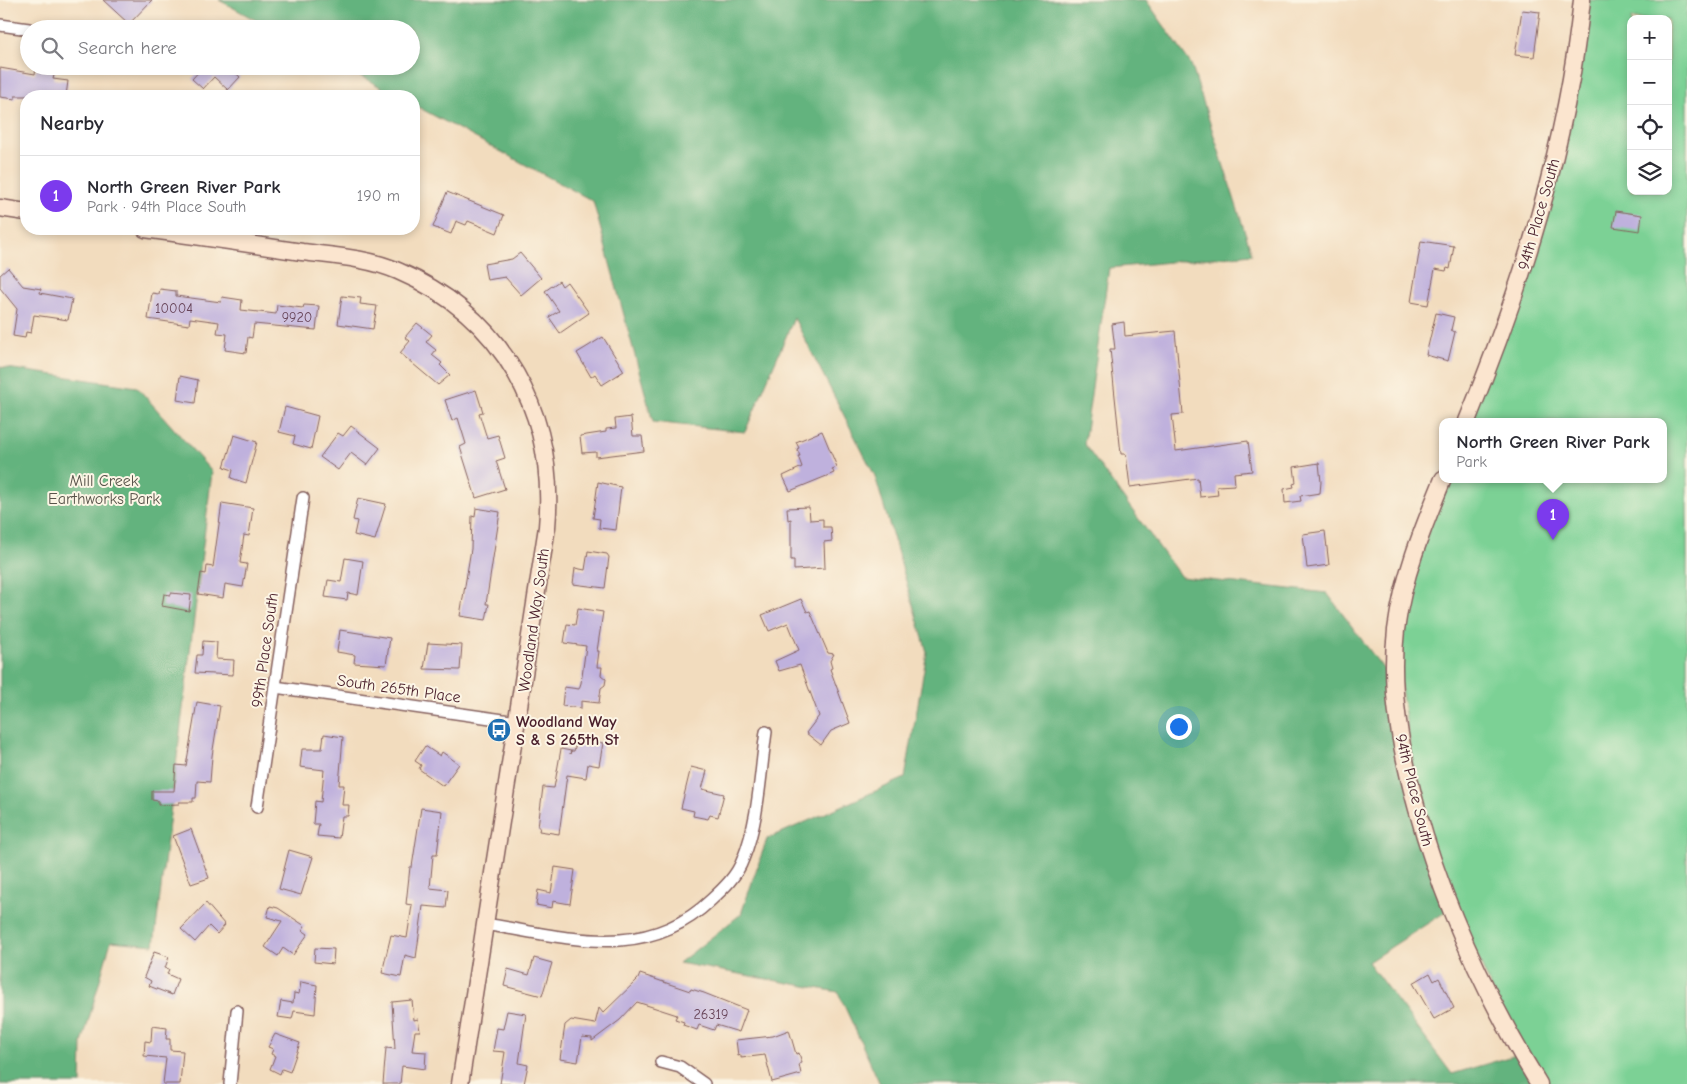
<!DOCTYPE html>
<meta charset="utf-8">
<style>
:root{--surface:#fff;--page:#f7f7f7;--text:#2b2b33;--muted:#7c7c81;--line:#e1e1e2;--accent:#7c3aed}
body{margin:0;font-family:"Comic Neue",sans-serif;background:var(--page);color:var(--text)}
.controls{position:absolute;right:15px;top:15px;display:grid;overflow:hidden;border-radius:10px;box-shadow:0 2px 8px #0003}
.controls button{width:45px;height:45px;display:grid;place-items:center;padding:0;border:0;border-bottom:1px solid var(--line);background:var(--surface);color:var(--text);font:25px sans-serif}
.you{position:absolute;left:1178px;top:726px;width:18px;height:18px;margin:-12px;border:4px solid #fff;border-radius:50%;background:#1a73e8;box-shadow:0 0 0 8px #1a73e833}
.badge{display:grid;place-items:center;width:32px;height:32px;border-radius:50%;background:var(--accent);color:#fff;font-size:16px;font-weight:700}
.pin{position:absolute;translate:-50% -41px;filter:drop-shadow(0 1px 2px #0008)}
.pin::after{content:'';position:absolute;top:26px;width:18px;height:15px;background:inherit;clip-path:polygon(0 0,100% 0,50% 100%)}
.popup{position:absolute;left:1439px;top:418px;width:228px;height:65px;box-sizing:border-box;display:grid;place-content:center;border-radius:10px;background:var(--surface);filter:drop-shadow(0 1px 4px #0005);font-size:16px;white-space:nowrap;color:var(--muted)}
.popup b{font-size:19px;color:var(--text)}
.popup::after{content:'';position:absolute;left:50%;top:100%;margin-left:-10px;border:10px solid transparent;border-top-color:var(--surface)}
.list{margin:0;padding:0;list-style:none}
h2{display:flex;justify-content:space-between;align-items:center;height:65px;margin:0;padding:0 20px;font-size:21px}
h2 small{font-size:16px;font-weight:400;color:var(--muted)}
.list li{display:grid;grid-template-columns:32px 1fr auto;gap:15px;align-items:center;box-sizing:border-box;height:80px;padding:0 20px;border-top:1px solid var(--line)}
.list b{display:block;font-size:19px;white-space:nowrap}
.list p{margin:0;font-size:16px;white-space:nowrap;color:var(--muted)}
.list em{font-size:16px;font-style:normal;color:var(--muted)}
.icon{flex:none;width:28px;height:28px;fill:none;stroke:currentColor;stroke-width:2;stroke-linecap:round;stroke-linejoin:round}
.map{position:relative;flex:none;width:1687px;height:1084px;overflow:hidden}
.search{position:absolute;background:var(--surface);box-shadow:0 2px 8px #0003;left:20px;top:20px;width:400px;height:55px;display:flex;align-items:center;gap:12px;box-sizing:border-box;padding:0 18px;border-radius:28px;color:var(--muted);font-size:19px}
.panel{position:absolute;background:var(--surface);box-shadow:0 2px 8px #0003;left:20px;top:90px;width:400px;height:145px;border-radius:20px}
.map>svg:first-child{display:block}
.green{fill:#7bd195;stroke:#627860;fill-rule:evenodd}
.forest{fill:#64b37e;stroke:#576954}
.building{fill:#bfb1dd}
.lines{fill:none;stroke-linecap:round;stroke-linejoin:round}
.street-casing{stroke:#85615e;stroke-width:14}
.secondary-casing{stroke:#85615e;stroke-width:19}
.street{stroke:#fff;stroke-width:11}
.secondary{stroke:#fbe5cf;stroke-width:16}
.labels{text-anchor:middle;stroke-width:4;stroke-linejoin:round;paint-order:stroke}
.number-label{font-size:14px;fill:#674458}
.street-label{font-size:16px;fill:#4a1f2b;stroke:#fcf5e5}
.park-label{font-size:16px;fill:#59544b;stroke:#fcf5e5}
.poi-label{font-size:16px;font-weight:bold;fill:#4a1f2b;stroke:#fcf5e5;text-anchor:start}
</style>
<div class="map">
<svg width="1687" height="1084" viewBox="0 0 1687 1084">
<rect width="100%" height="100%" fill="#fcf5e5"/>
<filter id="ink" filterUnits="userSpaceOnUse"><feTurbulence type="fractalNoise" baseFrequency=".02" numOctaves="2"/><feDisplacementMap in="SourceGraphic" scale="10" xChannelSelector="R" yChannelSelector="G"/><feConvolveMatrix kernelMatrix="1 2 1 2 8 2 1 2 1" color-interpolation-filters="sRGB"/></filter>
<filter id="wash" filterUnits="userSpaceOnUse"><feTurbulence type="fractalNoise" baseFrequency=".0096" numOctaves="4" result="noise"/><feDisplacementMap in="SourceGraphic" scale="20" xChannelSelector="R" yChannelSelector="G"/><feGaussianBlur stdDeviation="1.12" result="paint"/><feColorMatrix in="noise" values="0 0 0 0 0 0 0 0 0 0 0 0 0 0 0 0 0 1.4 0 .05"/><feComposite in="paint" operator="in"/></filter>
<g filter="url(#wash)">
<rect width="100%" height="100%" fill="#f2dcbe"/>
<path class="green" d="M1582,0H1687V1084H1539L1520,1054L1423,831L1395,648L1443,479H1663V421H1467L1526,259ZM1631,19H1668V191H1631Z"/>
<g class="forest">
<path d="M219,0H1146L1191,64L1252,254L1109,268L1084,444L1181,577L1327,593L1394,683L1396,703L1450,909L1368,962L1452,1074L1520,1054L1539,1084H880L838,992L679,963L741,914L767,839L905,778L927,652L875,476L794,318L745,432L653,422L593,201L414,105V96H397L342,66H411V29H272Z"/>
<path d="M0,367L137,387L212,472L154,945L111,941L82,1043L81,1084H0Z"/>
</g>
<g id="blocks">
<g class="building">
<path d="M103,0H152L129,24Z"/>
<path d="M1522,10L1540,12L1534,57L1515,55Z"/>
<path d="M202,66H228L240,77L228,90L214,77L203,89L192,79L203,67Z"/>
<path d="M0,68L35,74L36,69L55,72L53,79L68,81L66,96H15V99L0,97Z"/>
<path d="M447,192L504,215L497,233L468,221L466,225L456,221L451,234L433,227Z"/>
<path d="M1616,211L1642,215L1640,231L1613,227Z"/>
<path d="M1421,241L1454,246L1450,269L1447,268L1446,271L1435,269L1428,305L1411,302Z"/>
<path d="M520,253L541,278L521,295L505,277L487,280L484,264L512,259Z"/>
<path d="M8,268L23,286L41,289L40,293L72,299L68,320L34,315L31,333L26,332L25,338L13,336L17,309L0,288V275Z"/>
<path d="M559,281L562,286L567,282L589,313L560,333L549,317L559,311L545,291Z"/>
<path d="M160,289L176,291V296L221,302L222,297L242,300L241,310L276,314L277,305L303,308L304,305L319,306L316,330L254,324L252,338L248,337L246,353L225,350L227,334L217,333L219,322L190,318L189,325L148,319L152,293L159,294Z"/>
<path d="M342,296L361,298L360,304L377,306L373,329L338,324Z"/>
<path d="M1436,313L1454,317L1451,330L1455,332L1448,361L1426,355Z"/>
<path d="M1124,322L1125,336L1175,331L1183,414L1172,415L1176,451L1248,441L1252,471L1234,473L1235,485L1217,486L1218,495L1200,497L1198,478L1130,487L1126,454H1121L1110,349H1115L1112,324Z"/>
<path d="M417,323L432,335L426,342L436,350L432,355L442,363L440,365L450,375L438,385L400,353L410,341L405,337Z"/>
<path d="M603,337L624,371L602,385L595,374L591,377L577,353Z"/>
<path d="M180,376L198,380L195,403L177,400Z"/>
<path d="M476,390L483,412L479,413L487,438L498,435L505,458L496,461L505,489L476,498L460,447L466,444L458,418L452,421L445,400Z"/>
<path d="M285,407L318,416L311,449L293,444L295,436L279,432Z"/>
<path d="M631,417L633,436H642L644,451L596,457V452L582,453L580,436L606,432V429L616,428L615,419Z"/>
<path d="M351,426L380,448L367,465L351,453L338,470L320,457L338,433L343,436Z"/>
<path d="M822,431L837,467L832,469L834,473L790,491L783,476L802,467L798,456H800L797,449L799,448L796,442Z"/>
<path d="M234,435L257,442L246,483L231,478L233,470L224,467Z"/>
<path d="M1319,463L1321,482L1320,493L1300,496L1301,501L1285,503L1284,489L1294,487L1293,484L1296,483L1294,467Z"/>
<path d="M598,482L621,487L616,530L599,528L600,519L593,518Z"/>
<path d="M358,498L386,504L375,540L354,535L357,521L353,520Z"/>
<path d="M222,503L253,508L249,536L244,535L240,563L247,564L243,587L225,584L223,598L198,594L201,573L206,574L207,566L213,567Z"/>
<path d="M809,507L810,520L823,519V527H831L832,541L824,542L825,568L794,570V560H791V519L788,520L787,508Z"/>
<path d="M476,508L500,512L486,604H489L486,620L460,616L471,549L472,516L475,517Z"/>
<path d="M1325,531L1329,565L1307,568L1303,534Z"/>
<path d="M588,551L607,554L609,557L605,588L573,584L575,568L585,570Z"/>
<path d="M345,558L363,561L358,595L348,593L347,600L325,597L328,580L341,582Z"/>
<path d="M171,593L191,595L189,611L162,606L164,594L171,595Z"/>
<path d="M801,599L807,612L810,611L828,653L834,654L830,661L832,668L830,669L850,723L831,731L821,745L806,733L819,716L800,665L779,671L775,661L799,650L788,623L769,631L762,615Z"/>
<path d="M578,608L603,612L597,651H599L597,667H602L601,675L606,679L605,685L601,688L599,703L581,701V708L562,706L564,687L579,689L581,683L586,646L564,643L567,624L575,625Z"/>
<path d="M340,630L390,638L386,665L354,663L355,655L337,652Z"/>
<path d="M203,641L217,642L216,659L234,660L233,675L195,673L197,655H202Z"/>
<path d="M428,643L462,645L460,670L424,669Z"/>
<path d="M197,702L220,706L212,756L210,782L197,781L196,798H193V802H179V804L158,805V801L152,800V791H174L176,765L186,766Z"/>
<path d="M324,734L343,737L339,785H344L342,805H349L348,816H342L339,838L317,836L319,824H313L315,801L321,802L324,770L300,767L302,749H322Z"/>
<path d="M577,739L603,743L599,766L588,764L586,778L567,775L559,834L539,831L540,827H538L543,787L554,788L561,749L571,751L570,754L571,751H574Z"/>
<path d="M425,746L440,756L442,752L459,764L443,786L419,769L421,765L415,761Z"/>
<path d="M691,767L707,771L702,789L724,794L718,817L710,815L708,819L693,816L694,811L681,808Z"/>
<path d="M421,808L442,811L437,855H433L430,888L448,890L446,908L423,906L416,958L405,955L401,977L382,973L391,935L407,938L412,905L406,904L410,867H412Z"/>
<path d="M191,829L209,878L191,884L173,836Z"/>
<path d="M289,850L313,857L301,895L279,889Z"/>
<path d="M555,867L575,870L570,904L553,901L552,908L536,905L538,890L551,893Z"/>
<path d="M206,903L225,925L217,934L209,926L195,942L181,929Z"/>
<path d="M270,906L278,908L305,926L302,930L308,934L293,955L283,948L278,956L265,947L282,921L267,917Z"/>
<path d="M315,948L334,949L333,964L314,962Z"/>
<path d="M154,952L169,957L165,968L169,969L167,974L178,979L172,995L149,986L151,981L144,977Z"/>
<path d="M534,958L552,963L542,996L504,986L508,969L529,975Z"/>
<path d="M1430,973L1434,981L1439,978L1454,1008L1434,1019L1413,983Z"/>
<path d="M640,974L690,991L691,989L704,993L747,1010L739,1032L716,1025L714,1030L699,1025L697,1030L683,1025L684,1022L675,1019L677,1015L637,1002L620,1020L592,1041V1038L582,1037L578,1062L560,1059L565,1025L571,1020L595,1024L599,1008L603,1013L638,979Z"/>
<path d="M301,982L317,985L315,1014L294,1011L292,1019L278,1017L281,1001L293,1003L294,993L299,994Z"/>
<path d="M412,1000L414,1020L418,1019L420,1031H415L412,1051L426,1052L425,1069L402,1066L400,1084H383L386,1048L395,1049L392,1002Z"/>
<path d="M507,1011L526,1014L519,1063L528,1065L524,1084H500L505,1052L493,1051L497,1028L503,1029Z"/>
<path d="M152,1026L167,1028L166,1039H170V1050L183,1051L180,1084H163L166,1058L144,1056L145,1041L151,1042Z"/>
<path d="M789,1030L796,1054L799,1053L802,1063L799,1064L801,1074L772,1082L765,1055L741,1058V1055L738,1056L736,1040L773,1036Z"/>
<path d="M275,1034L300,1043L290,1072L282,1069L280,1074L270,1069L275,1056L271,1054L273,1049L268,1047Z"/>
</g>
</g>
</g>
<g filter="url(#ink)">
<use href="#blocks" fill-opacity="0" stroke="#85615e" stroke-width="1"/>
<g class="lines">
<g class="street-casing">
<g id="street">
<path d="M0,25L29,29"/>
<path d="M275,687L518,722"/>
<path d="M257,807L303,498"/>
<path d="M484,924C565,936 644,964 711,900C723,889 737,876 743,859C759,820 760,774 766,732"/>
<path d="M661,1062L680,1067L704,1084"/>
<path d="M230,1084L237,1011"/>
</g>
</g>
<g class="secondary-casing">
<g id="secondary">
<path d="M0,208L26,212"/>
<path d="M145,229C197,236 250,244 302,252C334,256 369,258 398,271C504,316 557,415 547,527L460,1084"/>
<path d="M1467,421C1522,286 1567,146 1582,0"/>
<path d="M1443,479C1423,528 1403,576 1396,630C1389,690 1401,751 1417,809C1444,907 1486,997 1539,1084"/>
</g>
</g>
<use href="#street" class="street"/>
<use href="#secondary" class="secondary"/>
</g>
</g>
<defs>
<g id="bus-disc" transform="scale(1.25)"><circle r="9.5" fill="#1f6fb2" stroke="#fcf5e5"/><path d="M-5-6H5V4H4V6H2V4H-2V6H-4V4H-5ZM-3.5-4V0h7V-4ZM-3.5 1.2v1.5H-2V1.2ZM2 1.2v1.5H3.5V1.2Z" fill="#fff"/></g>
</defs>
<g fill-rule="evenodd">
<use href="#bus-disc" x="499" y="730"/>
</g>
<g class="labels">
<g class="number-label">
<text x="174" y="313">10004</text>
<text x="297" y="322">9920</text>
<text x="711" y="1019">26319</text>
</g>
<g class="street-label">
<text transform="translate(1538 214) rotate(-74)" y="6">94th Place South</text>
<text transform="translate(533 620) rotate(-82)" y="6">Woodland Way South</text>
<text transform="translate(264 650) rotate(-82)" y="6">99th Place South</text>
<text transform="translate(399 688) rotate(8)" y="6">South 265th Place</text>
<text transform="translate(1415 790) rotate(76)" y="6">94th Place South</text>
</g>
<g class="park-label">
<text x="104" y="486">Mill Creek<tspan x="104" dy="18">Earthworks Park</tspan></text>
</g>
<g class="poi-label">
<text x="516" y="727">Woodland Way<tspan x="516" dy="18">S &amp; S 265th St</tspan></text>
</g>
</g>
</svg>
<div class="controls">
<button>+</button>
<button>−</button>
<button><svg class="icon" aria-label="locate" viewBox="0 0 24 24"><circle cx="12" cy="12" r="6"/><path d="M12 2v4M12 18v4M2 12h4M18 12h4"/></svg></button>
<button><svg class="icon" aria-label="layers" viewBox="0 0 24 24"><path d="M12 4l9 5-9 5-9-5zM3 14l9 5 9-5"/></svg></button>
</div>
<div class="you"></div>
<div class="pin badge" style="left:1553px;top:540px">1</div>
<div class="popup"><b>North Green River Park</b>Park</div>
<div class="search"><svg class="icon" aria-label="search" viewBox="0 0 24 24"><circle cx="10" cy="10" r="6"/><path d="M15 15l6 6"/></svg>Search here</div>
<section class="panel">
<h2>Nearby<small></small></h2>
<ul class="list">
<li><span class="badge">1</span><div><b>North Green River Park</b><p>Park · 94th Place South</p></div><em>190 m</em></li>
</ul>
</section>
</div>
